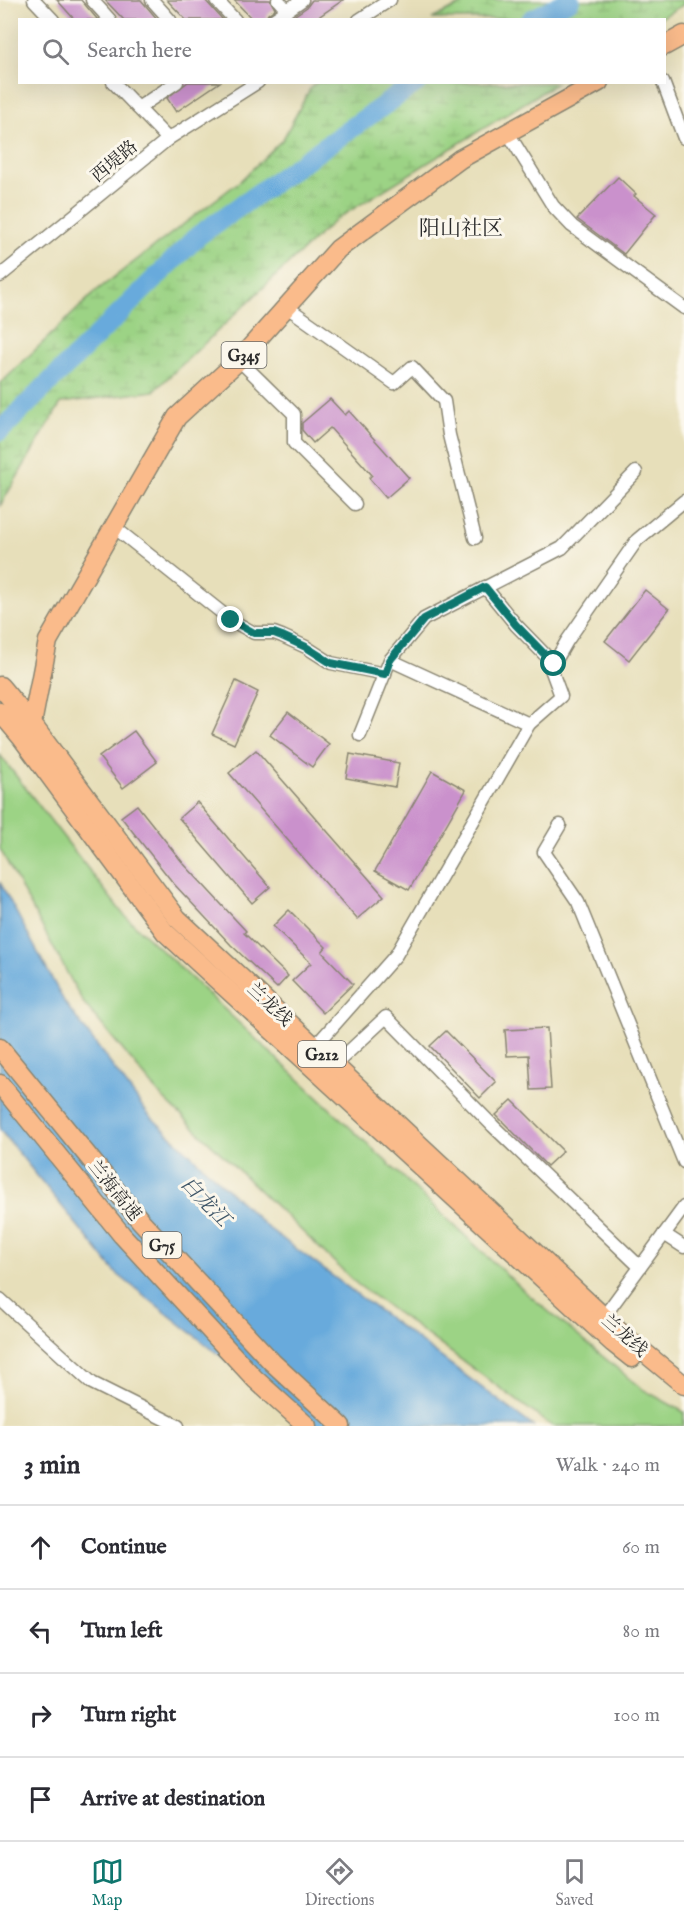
<!DOCTYPE html>
<meta charset="utf-8">
<style>
:root{--surface:#fff;--page:#f2f2f3;--text:#2b2b33;--muted:#7c7c81;--line:#e1e1e2;--accent:#0f766e}
body{margin:0;font-family:"IM FELL English","Noto Serif SC",serif;background:var(--page);color:var(--text)}
.stop{position:absolute;width:18px;height:18px;margin:-14px;border:4px solid #0f766e;border-radius:50%;background:#fff}
.stop.end{background:#0f766e;border-color:#fff;box-shadow:0 2px 6px #0008}
.list{margin:0;padding:0;list-style:none}
h2{display:flex;justify-content:space-between;align-items:center;height:78px;margin:0;padding:0 24px;font-size:26px}
h2 small{font-size:20px;font-weight:400;color:var(--muted)}
.list li{display:grid;grid-template-columns:39px 1fr auto;gap:18px;align-items:center;box-sizing:border-box;height:84px;padding:0 24px;border-top:2px solid var(--line)}
.list b{display:block;font-size:22px;white-space:nowrap}
.list em{font-size:20px;font-style:normal;color:var(--muted)}
.icon{flex:none;width:33px;height:33px;fill:none;stroke:currentColor;stroke-width:2;stroke-linecap:round;stroke-linejoin:round}
.map{position:relative;flex:none;width:684px;height:1426px;overflow:hidden}
.search{position:absolute;background:var(--surface);box-shadow:0 6px 24px #0002;left:18px;right:18px;top:18px;height:66px;display:flex;align-items:center;gap:15px;box-sizing:border-box;padding:0 21px;border-radius:0px;color:var(--muted);font-size:22px}
.sheet{height:414px;background:var(--surface)}
nav{display:flex;justify-content:space-around;align-items:center;box-sizing:border-box;height:84px;border-top:2px solid var(--line);background:var(--surface);font-size:16px;color:var(--muted)}
nav a{display:grid;justify-items:center;gap:3px}
nav .on{color:var(--accent)}
.map>svg:first-child{display:block}
.wetland{fill:url(#wetland-marsh);stroke:#647f58;stroke-width:1.5}
.park{fill:#9cd385;stroke:#647f58;stroke-width:1.5}
.water{fill:#67aadc;stroke:#496a84;stroke-width:1.5}
.lines{fill:none;stroke-linecap:round;stroke-linejoin:round}
.river{stroke:#67aadc;stroke-width:20}
.building{fill:#ca91cc}
.minor-casing{stroke:#898572;stroke-width:15}
.highway-casing{stroke:#898572;stroke-width:21}
.minor{stroke:#fff;stroke-width:12}
.highway{stroke:#fabb8b;stroke-width:18}
.route{stroke:#0f766e;stroke-width:8}
.labels{text-anchor:middle;stroke-width:6;stroke-linejoin:round;paint-order:stroke}
.shield{fill:#fbf7ec;stroke:#696865;stroke-width:1.5}
.shield-label{font-size:16px;font-weight:bold;fill:#2b2b2b}
.street-label{font-size:18px;fill:#2b2b2b;stroke:#fbf7ec}
.water-label{font-size:20px;font-style:italic;fill:#405769;stroke:#fbf7ec}
.quarter-label{font-size:21px;fill:#2b2b2b;stroke:#fbf7ec}
</style>
<div class="map">
<svg width="684" height="1426" viewBox="0 0 684 1426">
<defs>
<pattern id="wetland-marsh" width="20" height="14" patternUnits="userSpaceOnUse" patternTransform="scale(1.5)"><rect width="20" height="14" fill="#9cd385"/><path d="M1 5h8M5 5V1M11 12h8M15 12V8" fill="none" stroke="#87b573"/></pattern>
</defs>
<rect width="100%" height="100%" fill="#fbf7ec"/>
<filter id="ink" filterUnits="userSpaceOnUse"><feTurbulence type="fractalNoise" baseFrequency=".0167" numOctaves="2"/><feDisplacementMap in="SourceGraphic" scale="12" xChannelSelector="R" yChannelSelector="G"/><feConvolveMatrix kernelMatrix="1 2 1 2 8 2 1 2 1" color-interpolation-filters="sRGB"/></filter>
<filter id="wash" filterUnits="userSpaceOnUse"><feTurbulence type="fractalNoise" baseFrequency=".008" numOctaves="4" result="noise"/><feDisplacementMap in="SourceGraphic" scale="24" xChannelSelector="R" yChannelSelector="G"/><feGaussianBlur stdDeviation="1.35" result="paint"/><feColorMatrix in="noise" values="0 0 0 0 0 0 0 0 0 0 0 0 0 0 0 0 0 1.4 0 .05"/><feComposite in="paint" operator="in"/></filter>
<g filter="url(#wash)">
<rect width="100%" height="100%" fill="#e7dfba"/>
<g class="wetland">
<path d="M470,0H684V4L659,19H432Z"/>
<path d="M318,82L557,83L335,220L154,391L61,403L0,506V384L96,291L240,181L283,139L311,87Z"/>
</g>
<path class="park" d="M0,755L123,914L524,1291L642,1389L684,1412V1426H552L357,1284L160,1095L83,1002L0,849Z"/>
<path class="water" d="M0,882L65,1003L148,1114L267,1227L533,1426H312L256,1384L116,1273L0,1130Z"/>
<g class="lines">
<g class="river">
<path d="M531,20L570,0"/>
<path d="M0,431L199,235L417,82"/>
</g>
</g>
<g id="blocks">
<g class="building">
<path d="M57,0H81L98,20H75Z"/>
<path d="M105,0H141L158,20H124Z"/>
<path d="M167,0H205L223,20H186Z"/>
<path d="M234,0H270L275,9L268,14L265,20H253Z"/>
<path d="M312,0H343L314,20H288L307,7Z"/>
<path d="M188,82H220L176,112L167,98Z"/>
<path d="M618,177L636,194L634,196L656,214L624,254L577,219Z"/>
<path d="M330,399L345,415L349,411L409,478L386,498L369,478L372,475L330,428L313,443L302,430V423Z"/>
<path d="M645,590L669,609L629,660L605,641Z"/>
<path d="M236,681L258,692L234,744L212,734Z"/>
<path d="M288,712L329,744L312,767L270,735Z"/>
<path d="M134,731L157,762L123,788L99,757Z"/>
<path d="M256,750L384,896L357,919L229,773Z"/>
<path d="M350,754L399,763L395,787L346,778Z"/>
<path d="M432,771L466,790L409,890L375,871Z"/>
<path d="M197,802L270,887L252,903L179,818Z"/>
<path d="M137,805L183,863L246,931L244,933L288,976L277,988L231,945L174,884L121,817Z"/>
<path d="M289,910L326,947L322,952L353,984L323,1013L292,981L311,963L273,926Z"/>
<path d="M547,1028L551,1089L531,1090L529,1055L507,1056L505,1030Z"/>
<path d="M446,1031L496,1082L480,1098L430,1046Z"/>
<path d="M512,1100L563,1151L547,1166L496,1115Z"/>
</g>
</g>
</g>
<g filter="url(#ink)">
<use href="#blocks" fill-opacity="0" stroke="#898572" stroke-width="1.5"/>
<g class="lines">
<g class="minor-casing">
<g id="minor">
<path d="M34,0L53,20"/>
<path d="M92,0L110,20"/>
<path d="M152,0L170,20"/>
<path d="M216,0L235,20"/>
<path d="M278,0L287,10"/>
<path d="M273,20L302,0"/>
<path d="M359,20L390,0"/>
<path d="M113,82L168,139"/>
<path d="M663,82L684,138"/>
<path d="M138,108L177,82"/>
<path d="M508,133L553,206L572,226L684,308"/>
<path d="M0,276L168,139L258,82"/>
<path d="M287,307L394,383L412,367L444,401L449,435L475,538"/>
<path d="M239,360L294,414V443L355,504"/>
<path d="M114,527L231,620L254,633H274L282,636L306,647L331,663L385,674"/>
<path d="M485,587L516,625L554,664"/>
<path d="M390,660L424,619L562,548L636,472"/>
<path d="M360,735L390,660L529,724"/>
<path d="M560,825L544,852L578,902L684,1162"/>
<path d="M311,1051L396,955L529,724L561,696L551,669L567,641L637,540L684,501"/>
<path d="M329,1070L386,1017L493,1126L640,1267"/>
<path d="M664,1234L684,1247"/>
<path d="M0,1299L92,1383L178,1426"/>
<path d="M600,1322L684,1207"/>
</g>
</g>
<g class="highway-casing">
<g id="highway">
<path d="M664,46L684,35"/>
<path d="M0,686L32,724L177,918L622,1334L684,1385"/>
<path d="M0,712L21,737L165,932L613,1343L632,1358"/>
<path d="M28,729L32,724L48,641L177,417L239,360L338,249L460,159L599,82"/>
<path d="M0,1048L140,1220L272,1362L341,1426"/>
<path d="M0,1084L122,1235L255,1379L307,1426"/>
</g>
</g>
<use href="#minor" class="minor"/>
<use href="#highway" class="highway"/>
</g>
</g>
<g class="lines" filter="url(#ink)">
<path class="route" d="M231,620L254,633H274L282,636L306,647L331,663L385,674L390,660L424,619L485,587L516,625L554,664"/>
</g>
<g class="labels">
<g class="shield">
<rect x="221.5" y="342" width="45" height="26" rx="4.5"/>
<rect x="298" y="1041" width="48" height="26" rx="4.5"/>
<rect x="142.5" y="1232" width="39" height="26" rx="4.5"/>
</g>
<g class="shield-label">
<text x="244" y="361">G345</text>
<text x="322" y="1060">G212</text>
<text x="162" y="1251">G75</text>
</g>
<g class="street-label">
<text transform="translate(114 161) rotate(-40)" y="6">西堤路</text>
<text transform="translate(270 1004) rotate(43)" y="6">兰龙线</text>
<text transform="translate(115 1190) rotate(51)" y="6">兰海高速</text>
<text transform="translate(625 1335) rotate(41)" y="6">兰龙线</text>
</g>
<g class="water-label">
<text transform="translate(206 1201) rotate(46)" y="7">白龙江</text>
</g>
<g class="quarter-label">
<text x="461" y="235">阳山社区</text>
</g>
</g>
</svg>
<div class="stop" style="left:554px;top:664px"></div>
<div class="stop end" style="left:231px;top:620px"></div>
<div class="search"><svg class="icon" aria-label="search" viewBox="0 0 24 24"><circle cx="10" cy="10" r="6"/><path d="M15 15l6 6"/></svg>Search here</div>
</div>
<section class="sheet">
<h2>3 min<small>Walk · 240 m</small></h2>
<ul class="list">
<li><svg class="icon" aria-label="ahead" viewBox="0 0 24 24"><path d="M12 20V5M6 11l6-6 6 6"/></svg><div><b>Continue</b></div><em>60 m</em></li>
<li><svg class="icon" aria-label="left" viewBox="0 0 24 24"><path d="M17 20v-9H6M10 6l-5 5 5 5"/></svg><div><b>Turn left</b></div><em>80 m</em></li>
<li><svg class="icon" aria-label="right" viewBox="0 0 24 24"><path d="M7 20v-9h11M14 6l5 5-5 5"/></svg><div><b>Turn right</b></div><em>100 m</em></li>
<li><svg class="icon" aria-label="arrive" viewBox="0 0 24 24"><path d="M6 21V4h12l-3 4 3 4H6"/></svg><div><b>Arrive at destination</b></div></li>
</ul>
</section>
<nav>
<a class="on"><svg class="icon" aria-label="map" viewBox="0 0 24 24"><path d="M3 6l6-2 6 2 6-2v14l-6 2-6-2-6 2zM9 4v14M15 6v14"/></svg>Map</a>
<a><svg class="icon" aria-label="directions" viewBox="0 0 24 24"><path d="M12 3l9 9-9 9-9-9zM9 14v-3h6M13 9l2 2-2 2"/></svg>Directions</a>
<a><svg class="icon" aria-label="saved" viewBox="0 0 24 24"><path d="M7 4h10v16l-5-4-5 4z"/></svg>Saved</a>
</nav>
